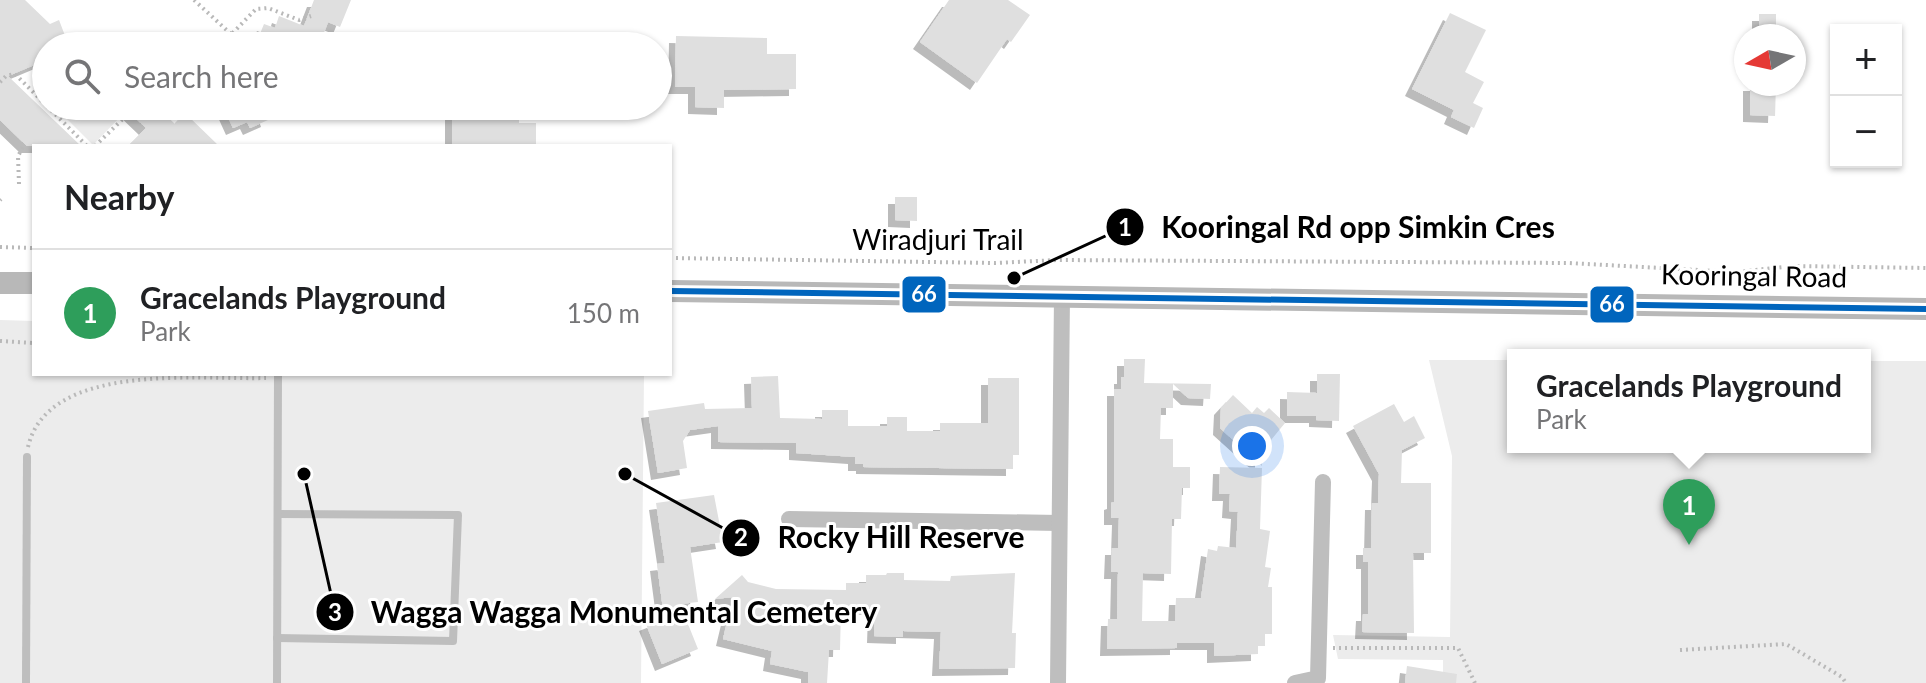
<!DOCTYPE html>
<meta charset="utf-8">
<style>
:root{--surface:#fff;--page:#f6f6f6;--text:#202124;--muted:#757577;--line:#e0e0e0;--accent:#0f766e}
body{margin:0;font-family:Lato,sans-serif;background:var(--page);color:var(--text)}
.controls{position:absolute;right:24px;top:24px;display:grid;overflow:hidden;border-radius:0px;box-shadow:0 2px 6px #0004}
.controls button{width:72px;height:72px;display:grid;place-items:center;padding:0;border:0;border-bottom:2px solid var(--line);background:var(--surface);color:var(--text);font:40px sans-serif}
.compass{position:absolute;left:1734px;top:24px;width:72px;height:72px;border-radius:50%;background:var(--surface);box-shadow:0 2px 6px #0004;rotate:261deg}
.you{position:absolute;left:1252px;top:446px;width:28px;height:28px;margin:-20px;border:6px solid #fff;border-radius:50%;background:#1a73e8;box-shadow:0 0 0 12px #1a73e833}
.badge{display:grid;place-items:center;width:52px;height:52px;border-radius:50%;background:var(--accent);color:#fff;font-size:26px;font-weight:700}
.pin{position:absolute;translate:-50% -66px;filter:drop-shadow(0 2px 4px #0008)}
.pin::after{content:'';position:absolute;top:42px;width:28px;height:24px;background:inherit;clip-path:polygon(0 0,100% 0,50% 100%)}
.popup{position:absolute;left:1507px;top:349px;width:364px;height:104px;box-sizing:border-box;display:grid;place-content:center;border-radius:0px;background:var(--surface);filter:drop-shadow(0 2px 6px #0005);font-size:26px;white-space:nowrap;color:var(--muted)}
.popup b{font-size:30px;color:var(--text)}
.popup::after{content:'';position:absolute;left:50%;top:100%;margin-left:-16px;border:16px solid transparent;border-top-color:var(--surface)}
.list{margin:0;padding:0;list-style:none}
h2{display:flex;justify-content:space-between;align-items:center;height:104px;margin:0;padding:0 32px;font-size:34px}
h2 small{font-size:26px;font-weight:400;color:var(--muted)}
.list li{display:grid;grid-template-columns:52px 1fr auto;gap:24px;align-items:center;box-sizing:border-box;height:128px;padding:0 32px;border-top:2px solid var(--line)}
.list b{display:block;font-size:30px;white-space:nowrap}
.list p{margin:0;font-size:26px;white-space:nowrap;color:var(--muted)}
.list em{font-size:26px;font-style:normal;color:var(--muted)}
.icon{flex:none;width:44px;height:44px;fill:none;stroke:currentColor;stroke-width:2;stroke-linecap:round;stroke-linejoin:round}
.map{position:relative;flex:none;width:1926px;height:683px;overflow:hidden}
.search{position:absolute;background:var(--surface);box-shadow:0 2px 6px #0004;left:32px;top:32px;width:640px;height:88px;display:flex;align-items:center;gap:20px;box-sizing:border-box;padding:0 28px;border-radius:44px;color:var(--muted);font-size:30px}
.panel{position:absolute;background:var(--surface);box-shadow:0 2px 6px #0004;left:32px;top:144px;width:640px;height:232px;border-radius:0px}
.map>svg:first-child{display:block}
.green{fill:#ececec}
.building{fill:#dfdfdf;filter:url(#shadow)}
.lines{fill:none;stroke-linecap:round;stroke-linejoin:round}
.path{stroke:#b9b9b9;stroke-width:4;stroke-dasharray:2 4;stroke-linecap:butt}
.lane{stroke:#bebebe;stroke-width:8}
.street{stroke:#bebebe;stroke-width:16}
.secondary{stroke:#b8b8b8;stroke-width:22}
.bus-1-casing{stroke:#fff;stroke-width:12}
.bus-1{stroke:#0065bd;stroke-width:6}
.labels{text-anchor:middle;stroke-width:6;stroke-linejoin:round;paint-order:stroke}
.street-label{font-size:28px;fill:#000;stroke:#fff}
.leader{fill:none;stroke:#000;stroke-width:3}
.callout-dot{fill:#000;stroke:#fff;stroke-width:3}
.mark-label{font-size:24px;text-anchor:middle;font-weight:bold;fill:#fff}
.callout-label{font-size:30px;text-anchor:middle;font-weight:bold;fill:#000;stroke:#fff;stroke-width:6;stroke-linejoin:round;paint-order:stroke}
.line-badge{stroke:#fff;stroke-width:3}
.badge-label{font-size:22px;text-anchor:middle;font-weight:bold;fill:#fff}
</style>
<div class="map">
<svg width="1926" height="683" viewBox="0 0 1926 683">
<defs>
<filter id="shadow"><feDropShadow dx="-7" dy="7" stdDeviation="0" flood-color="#0004"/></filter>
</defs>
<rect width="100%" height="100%" fill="#fff"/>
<g class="green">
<path d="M54,106H119L125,112L93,145Z"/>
<path d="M0,320L34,321V374H644L641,683H0Z"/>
<path d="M1429,360H1513V447H1865V361H1926V683H1443V660L1338,659L1333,635L1450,637L1452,456Z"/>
</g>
<g class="building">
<path d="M0,0H25L50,24L59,20L69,46H46V60L8,76L81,146H27L0,120Z"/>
<path d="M314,0H351L340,27L328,22L319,46H255L264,24L275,28L279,16L304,26Z"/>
<path d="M949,0H1008L1030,15L1011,42L1007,39L977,83L920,42Z"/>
<path d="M1450,13L1486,30L1465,72L1484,82L1473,103L1483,108L1474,128L1451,117L1454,110L1412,89Z"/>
<rect x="1759" y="14" width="17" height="22"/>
<path d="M676,36L767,38V54H796V89L724,90V108L695,107V87H675Z"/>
<path d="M1750,84H1776L1775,116L1750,115Z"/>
<path d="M123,106H156L175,124L185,113L219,146H128L146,128Z"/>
<path d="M223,106H284L266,114L268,120L250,128L247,122L233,128Z"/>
<path d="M452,106H474V114H519V123H536V146H452Z"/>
<path d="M895,197H917V221L895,220Z"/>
<path d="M1124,359H1145L1144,383L1211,384L1210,399L1188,398L1173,384V408H1161L1160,439H1173V467H1190V488H1182L1181,519H1172L1171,574L1143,573L1142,621H1175L1176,598H1201L1208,549L1217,551L1218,546L1236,548L1238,512L1229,511L1230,494H1219L1220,467L1262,468L1260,529L1270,531L1265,567L1271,568L1268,587H1272V634H1265V646H1258V654L1214,656V643H1177V648L1107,649L1108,619H1117L1118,572H1111L1112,548H1118L1119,518H1111V503L1114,502V389H1121V377H1124Z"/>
<path d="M1317,374H1340L1339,421L1316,420V416H1287V392L1317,393Z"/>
<path d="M778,376L780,418L822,419V410H848V426H887V417H907V431H940V423H988V378H1019V455H1013V469L863,467V464H855V457L796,453V443L718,442V426L690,430L683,441L687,468L658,473L648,411L704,403L705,409L752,408L751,377Z"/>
<path d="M1233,395L1252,413L1257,407L1264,413L1269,408L1285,423L1262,451V466L1220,428L1221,408Z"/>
<path d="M1394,404L1404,422L1414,416L1425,438L1402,450L1401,483H1431V553H1413L1414,633L1362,632L1363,614H1368V562H1363V548H1371L1372,503H1378L1379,474L1353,426Z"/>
<path d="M714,495L723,542L690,547L698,602L680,604L698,649L662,664L646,624L664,617L657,564L665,563L656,503Z"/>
<path d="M887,573H904V580L950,581L951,576L1015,573L1012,633H1016L1015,668L939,669L941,632L903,631V637L874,636L875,608L841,607L840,650H829L827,683H808V672L770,664L772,651L723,639L733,597L715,599L742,575L748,582L776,589L846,590V583H866V575H886Z"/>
<path d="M1407,666L1457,674L1456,683H1405Z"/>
</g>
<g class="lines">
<g class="path">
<path d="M194,0L244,46"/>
<path d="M220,46L256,9L268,8L299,20L311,16"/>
<path d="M0,82L6,76L15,74L46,105"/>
<path d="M47,106L87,146"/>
<path d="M192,118L201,106"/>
<path d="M95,146L128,114L152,106"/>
<path d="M19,184L18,156L25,144"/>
<path d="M0,200L1,199"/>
<path d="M0,247L34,248"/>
<path d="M670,258L995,263L1057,260L1569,263L1735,272L1794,266L1926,268"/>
<path d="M0,341L34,343"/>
<path d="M28,447C48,361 200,380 266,378"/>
<path d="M1333,648H1458L1475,683"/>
<path d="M1680,650L1786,644L1842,677L1846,683"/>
</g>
<g class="lane">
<path d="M277,638L453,641L458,515L278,514"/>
<path d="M26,683L27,457"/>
<path d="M277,683L278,374"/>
</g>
<g class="street">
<path d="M789,519L1059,523"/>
<path d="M1058,683L1062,296"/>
<path d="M1295,683L1318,678L1323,482"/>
</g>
<g class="secondary">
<path d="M0,283H34"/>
<path d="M670,291L1926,309"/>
</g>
<g class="bus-1-casing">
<path id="bus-1" d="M670,291L1926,309"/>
</g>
<use href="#bus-1" class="bus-1"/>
</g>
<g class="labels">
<g class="street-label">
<text x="938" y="250">Wiradjuri Trail</text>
<text transform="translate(1754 276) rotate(1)" y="10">Kooringal Road</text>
</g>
</g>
<path class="leader" d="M1014 278L1125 227M625 474L741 538M304 474L335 612"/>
<g class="callout-dot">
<circle cx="1014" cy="278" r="8"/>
<circle cx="625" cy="474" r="8"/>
<circle cx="304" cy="474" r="8"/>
<circle cx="1125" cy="227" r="20"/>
<circle cx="741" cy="538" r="20"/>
<circle cx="335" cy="612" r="20"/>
</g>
<g class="mark-label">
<text x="1125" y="236">1</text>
<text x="741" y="546">2</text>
<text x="335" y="621">3</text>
</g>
<g class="callout-label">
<text x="1358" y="238">Kooringal Rd opp Simkin Cres</text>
<text x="901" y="548">Rocky Hill Reserve</text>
<text x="624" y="623">Wagga Wagga Monumental Cemetery</text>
</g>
<g class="line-badge">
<rect x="901" y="275" width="46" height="39" rx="8" fill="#0065bd"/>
<rect x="1589" y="285" width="46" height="39" rx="8" fill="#0065bd"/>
</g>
<g class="badge-label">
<text x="924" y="302">66</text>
<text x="1612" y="312">66</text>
</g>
</svg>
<div class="controls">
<button>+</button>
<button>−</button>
</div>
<svg class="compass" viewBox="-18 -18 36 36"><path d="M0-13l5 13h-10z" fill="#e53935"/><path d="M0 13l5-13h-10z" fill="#757577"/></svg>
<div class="you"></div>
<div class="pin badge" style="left:1689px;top:545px;background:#2e9e5b">1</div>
<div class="popup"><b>Gracelands Playground</b>Park</div>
<div class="search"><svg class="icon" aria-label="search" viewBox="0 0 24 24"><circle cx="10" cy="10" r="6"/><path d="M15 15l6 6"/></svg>Search here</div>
<section class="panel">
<h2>Nearby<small></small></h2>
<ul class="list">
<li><span class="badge" style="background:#2e9e5b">1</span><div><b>Gracelands Playground</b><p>Park</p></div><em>150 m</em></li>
</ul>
</section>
</div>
